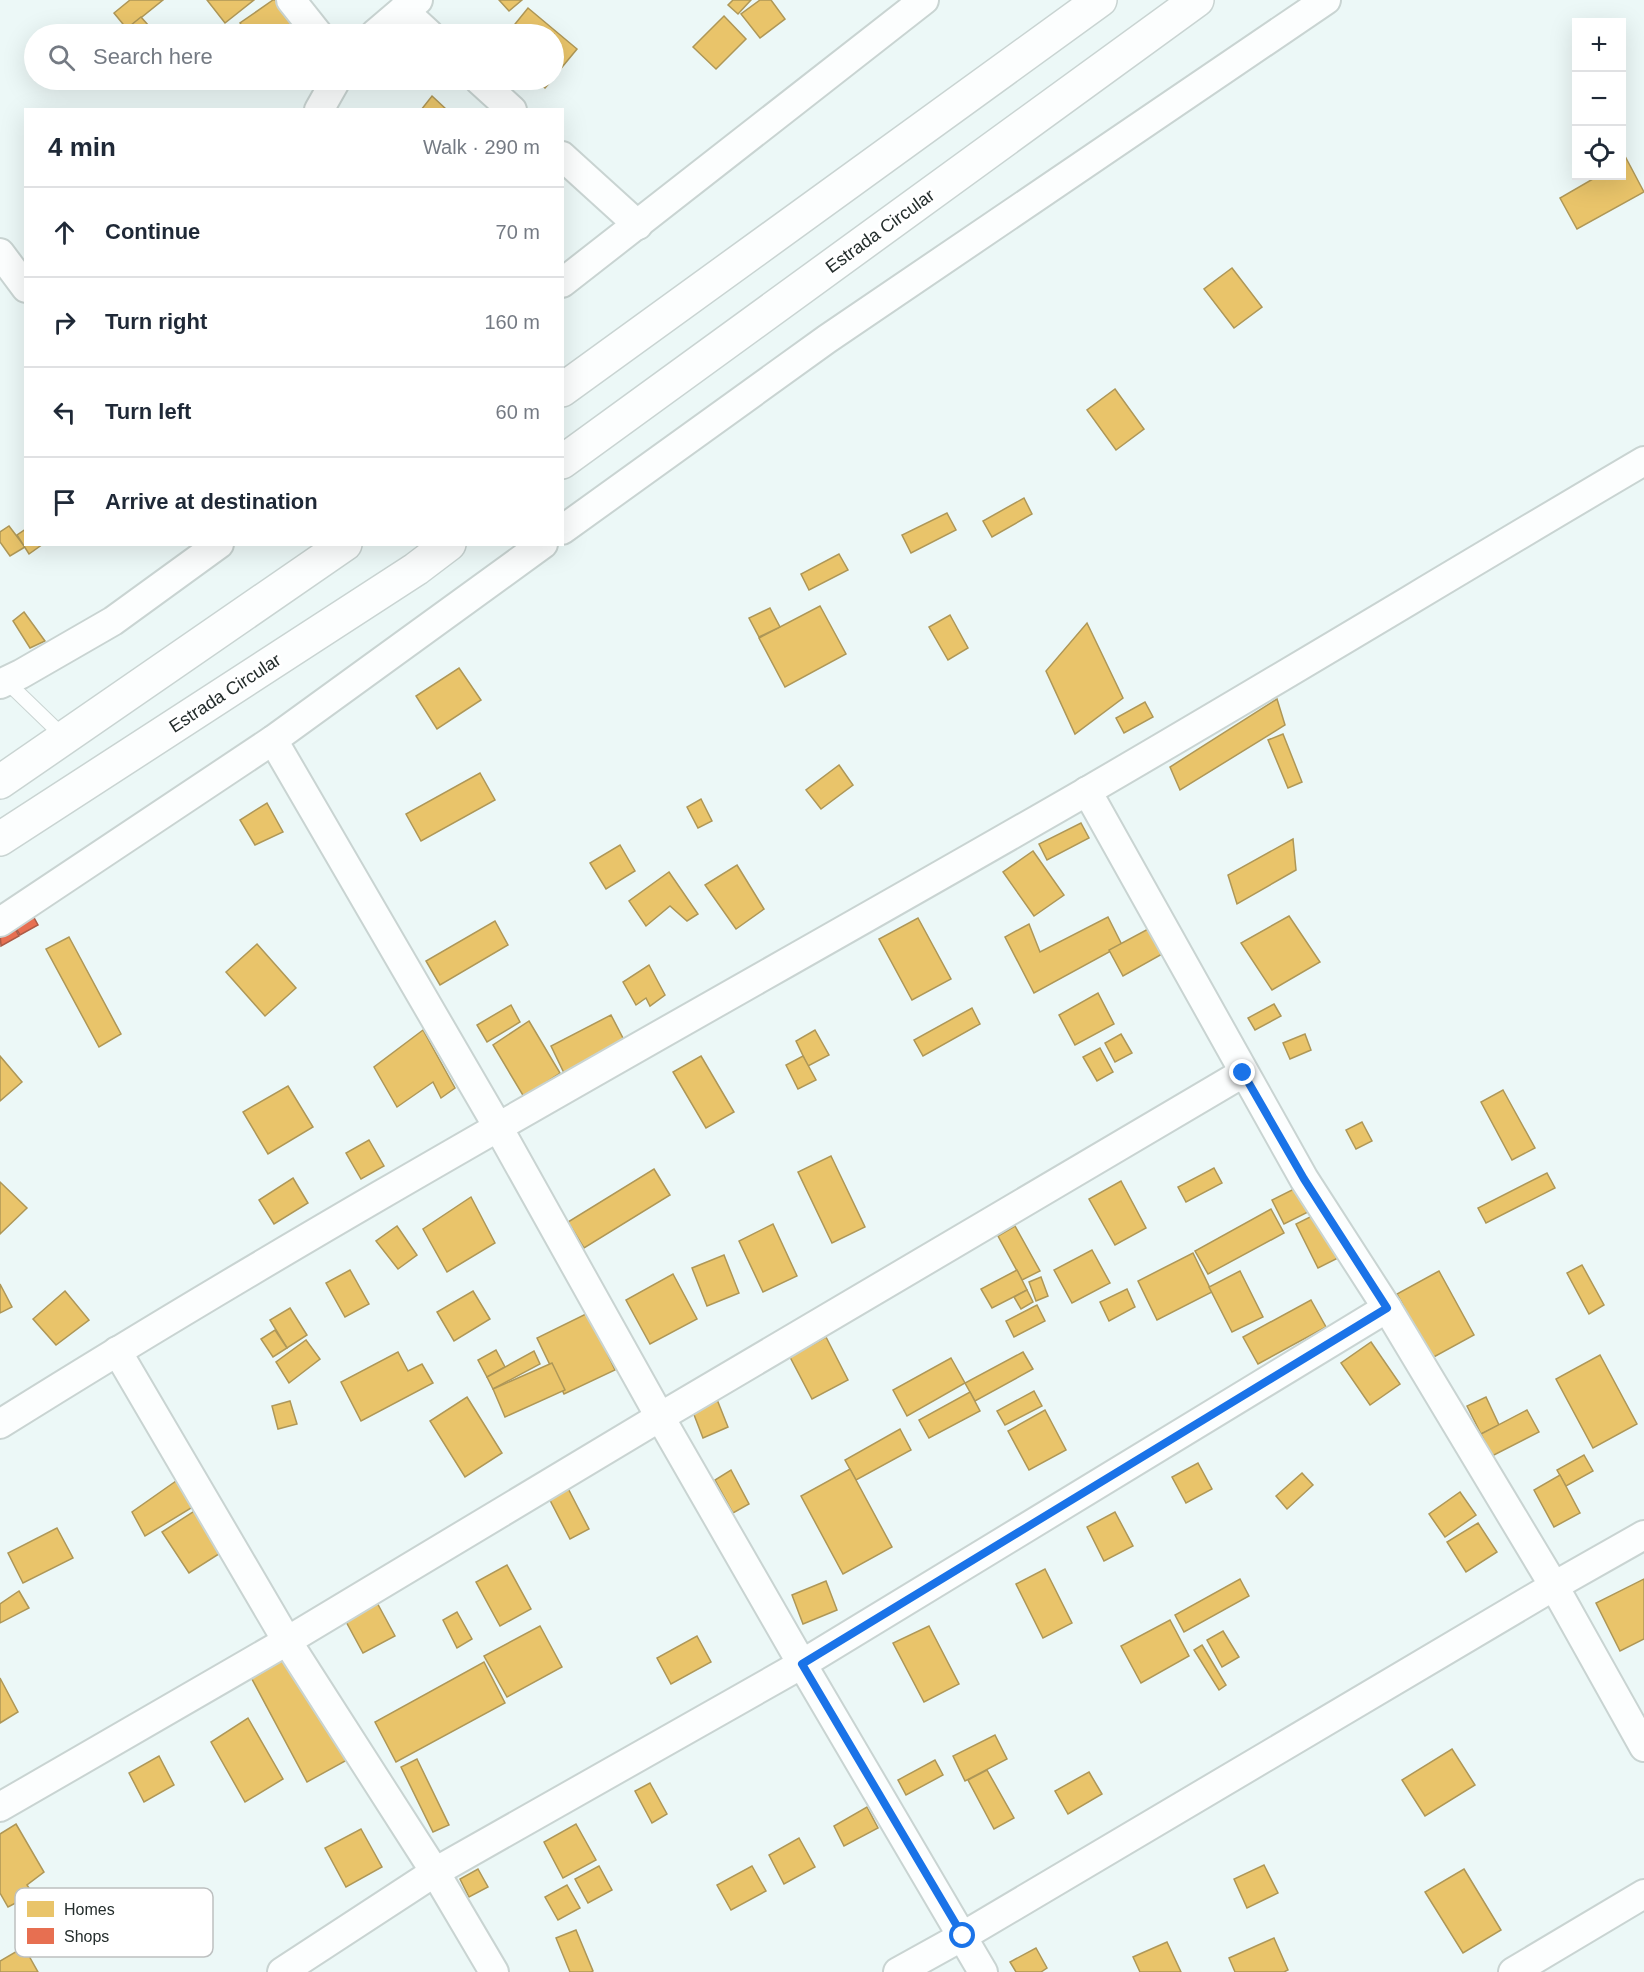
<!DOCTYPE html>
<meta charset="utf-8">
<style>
:root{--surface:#fff;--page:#f6f6f7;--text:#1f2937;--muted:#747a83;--line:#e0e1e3}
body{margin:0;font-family:Arial,sans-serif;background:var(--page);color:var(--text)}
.controls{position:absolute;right:18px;top:18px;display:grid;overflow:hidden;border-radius:0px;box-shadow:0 6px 24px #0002}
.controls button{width:54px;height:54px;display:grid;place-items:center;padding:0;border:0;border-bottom:2px solid var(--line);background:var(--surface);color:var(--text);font:30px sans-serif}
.stop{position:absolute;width:18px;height:18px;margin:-14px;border:4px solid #1a73e8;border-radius:50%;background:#fff}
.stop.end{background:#1a73e8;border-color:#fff;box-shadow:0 2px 6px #0008}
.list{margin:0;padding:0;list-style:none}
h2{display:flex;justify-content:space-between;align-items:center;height:78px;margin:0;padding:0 24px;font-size:26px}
h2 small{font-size:20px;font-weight:400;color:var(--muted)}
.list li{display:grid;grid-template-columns:39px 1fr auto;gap:18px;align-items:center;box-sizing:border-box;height:90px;padding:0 24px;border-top:2px solid var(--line)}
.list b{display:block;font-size:22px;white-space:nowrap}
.list em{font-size:20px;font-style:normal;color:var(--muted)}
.icon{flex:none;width:33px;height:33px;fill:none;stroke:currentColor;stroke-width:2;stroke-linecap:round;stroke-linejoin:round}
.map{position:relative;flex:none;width:1644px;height:1972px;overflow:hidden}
.search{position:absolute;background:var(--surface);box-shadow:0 6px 24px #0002;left:24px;top:24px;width:540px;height:66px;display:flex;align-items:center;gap:15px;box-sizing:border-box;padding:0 21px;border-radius:33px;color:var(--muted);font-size:22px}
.panel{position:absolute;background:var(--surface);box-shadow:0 6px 24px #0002;left:24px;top:108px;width:540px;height:438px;border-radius:0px}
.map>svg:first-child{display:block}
.homes{fill:#e9c46a;stroke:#ae9757;stroke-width:1.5}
.shops{fill:#e76f51;stroke:#ac5b46;stroke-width:1.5}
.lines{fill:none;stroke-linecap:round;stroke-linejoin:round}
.service-casing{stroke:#c9d4d2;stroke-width:16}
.minor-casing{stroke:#c9d4d2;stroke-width:32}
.primary-casing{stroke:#c9d4d2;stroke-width:36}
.service{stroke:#fcfefe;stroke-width:14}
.minor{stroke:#fcfefe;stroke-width:28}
.primary{stroke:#fcfefe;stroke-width:33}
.route{stroke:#1a73e8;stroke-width:8}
.labels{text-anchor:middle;stroke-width:6;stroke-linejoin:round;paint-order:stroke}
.street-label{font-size:18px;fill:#242d2c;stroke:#fff}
.key{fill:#fff;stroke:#bdc0c0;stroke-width:1.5}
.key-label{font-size:16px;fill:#242d2c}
</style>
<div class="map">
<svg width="1644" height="1972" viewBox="0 0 1644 1972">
<rect width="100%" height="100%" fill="#ecf8f7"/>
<g class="homes">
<path d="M130,0H163L127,29L114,13Z"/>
<path d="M207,0H254L225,23Z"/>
<path d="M273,0H279L297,26L284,34H248L240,23Z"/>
<path d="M499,0H522L509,11Z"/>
<path d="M733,0H751L738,14L728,5Z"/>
<path d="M760,0H771L785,19L760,38L741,14Z"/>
<path d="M528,8L577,49L554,77V34H507Z"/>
<path d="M724,16L746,39L716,69L693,47Z"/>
<path d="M141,17L156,34H120Z"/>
<path d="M535,80H552L545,88Z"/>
<path d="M432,96L447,110H421Z"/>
<path d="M1626,158L1644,192L1577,229L1560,198L1598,176H1622V161Z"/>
<path d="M1232,268L1262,307L1234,328L1204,289Z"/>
<path d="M1115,389L1144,429L1116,450L1087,410Z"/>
<path d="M1024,498L1032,514L992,537L983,521Z"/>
<path d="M947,513L956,530L911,553L902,535Z"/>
<path d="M9,526L25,547L10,556L0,542V532Z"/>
<path d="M26,529V544H43L29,554L17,535Z"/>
<path d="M839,554L848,570L809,590L801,574Z"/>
<path d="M820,606L846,654L785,687L759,638Z"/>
<path d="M770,608L780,627L759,637L749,618Z"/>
<path d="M24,612L45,641L30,648L13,621Z"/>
<path d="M950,615L968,648L948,660L929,627Z"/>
<path d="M1087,623L1123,698L1075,734L1046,671Z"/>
<path d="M459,668L481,700L437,729L416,696Z"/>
<path d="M1277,699L1285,725L1180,790L1170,767Z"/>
<path d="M1145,702L1153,717L1124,733L1116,718Z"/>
<path d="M1283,734L1302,782L1288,788L1268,740Z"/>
<path d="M839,765L853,785L821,809L806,790Z"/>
<path d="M480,773L495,800L421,841L406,814Z"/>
<path d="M701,799L712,821L698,828L687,807Z"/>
<path d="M267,803L283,832L255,845L240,820Z"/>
<path d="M1081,823L1089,838L1047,860L1039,844Z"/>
<path d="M1293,839L1296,870L1237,904L1228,875Z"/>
<path d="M620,845L635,871L606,889L590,863Z"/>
<path d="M1033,851L1064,895L1034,916L1003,872Z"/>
<path d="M737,865L764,909L736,929L705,885Z"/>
<path d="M669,872L698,914L687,921L670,906L646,926L629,901Z"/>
<path d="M1289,916L1320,962L1272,990L1241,943Z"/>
<path d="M1108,917L1122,945L1034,993L1005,937L1029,924L1040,952Z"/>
<path d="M918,918L951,979L912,1000L879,939Z"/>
<path d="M495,921L508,945L440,985L426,961Z"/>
<path d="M1150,928L1164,953L1123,976L1109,950Z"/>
<path d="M69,937L121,1034L99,1047L46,949Z"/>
<path d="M257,944L296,988L265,1016L226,972Z"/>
<path d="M649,965L665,995L650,1006L646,998L636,1005L623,982Z"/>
<path d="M1098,993L1114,1024L1075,1045L1059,1015Z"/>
<path d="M1274,1004L1281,1016L1255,1030L1248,1018Z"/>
<path d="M511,1005L520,1022L487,1042L477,1025Z"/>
<path d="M972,1008L980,1024L923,1056L914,1040Z"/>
<path d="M611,1015L625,1042L564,1073L551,1046Z"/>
<path d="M529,1021L560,1073L524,1097L493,1045Z"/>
<path d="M423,1030L455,1088L441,1098L433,1082L397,1107L374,1067Z"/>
<path d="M815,1030L829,1055L808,1066L796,1041Z"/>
<path d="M1121,1034L1132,1053L1115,1062L1105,1043Z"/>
<path d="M1305,1034L1311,1050L1290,1059L1283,1043Z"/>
<path d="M1100,1048L1113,1072L1097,1081L1083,1057Z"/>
<path d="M0,1056L22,1082L0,1101Z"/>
<path d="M701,1056L734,1112L706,1128L673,1072Z"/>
<path d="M803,1056L816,1080L798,1089L786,1065Z"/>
<path d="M288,1086L313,1127L268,1154L243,1112Z"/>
<path d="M1503,1090L1535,1148L1512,1160L1481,1102Z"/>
<path d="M1362,1122L1372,1141L1356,1149L1346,1130Z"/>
<path d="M369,1140L384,1166L361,1179L346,1153Z"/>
<path d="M831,1156L865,1227L832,1243L798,1172Z"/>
<path d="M1214,1168L1222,1183L1186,1202L1178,1187Z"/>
<path d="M654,1169L670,1195L584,1248L568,1222Z"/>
<path d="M1547,1173L1555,1188L1486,1223L1478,1208Z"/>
<path d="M293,1178L308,1203L274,1224L259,1200Z"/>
<path d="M1121,1181L1146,1228L1115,1245L1089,1199Z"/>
<path d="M0,1182L27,1208L0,1234Z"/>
<path d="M1300,1186L1312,1210L1284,1224L1272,1200Z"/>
<path d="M471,1197L495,1243L447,1272L423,1229Z"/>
<path d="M1271,1209L1284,1233L1208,1274L1195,1251Z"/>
<path d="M1322,1211L1344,1255L1318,1268L1296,1224Z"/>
<path d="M773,1224L797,1276L763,1292L739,1241Z"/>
<path d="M397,1226L417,1255L398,1269L376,1241Z"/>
<path d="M1015,1226L1040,1271L1022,1280L998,1236Z"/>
<path d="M1092,1250L1110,1283L1072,1303L1054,1270Z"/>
<path d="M1193,1253L1212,1292L1157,1320L1138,1281Z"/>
<path d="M724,1255L739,1293L707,1306L692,1268Z"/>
<path d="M1582,1265L1604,1305L1589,1314L1567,1273Z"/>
<path d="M350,1270L369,1304L345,1317L326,1283Z"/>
<path d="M1017,1270L1027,1290L992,1308L981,1289Z"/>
<path d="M1240,1271L1263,1317L1232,1332L1209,1287Z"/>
<path d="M1439,1271L1474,1335L1432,1358L1397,1294Z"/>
<path d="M673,1274L697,1319L650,1344L626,1300Z"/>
<path d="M1041,1277L1048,1296L1036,1301L1029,1282Z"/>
<path d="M0,1284L12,1307L0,1313Z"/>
<path d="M1127,1289L1135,1307L1109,1321L1100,1302Z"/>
<path d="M1027,1290L1033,1302L1021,1309L1014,1297Z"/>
<path d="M65,1291L89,1320L56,1345L33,1319Z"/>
<path d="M473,1291L490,1319L454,1341L437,1312Z"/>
<path d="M1311,1300L1326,1327L1258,1364L1243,1337Z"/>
<path d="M1037,1305L1045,1321L1014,1337L1006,1321Z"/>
<path d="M290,1308L307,1335L287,1348L270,1320Z"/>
<path d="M588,1313L615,1370L564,1394L537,1338Z"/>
<path d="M275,1330L287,1348L273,1357L261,1339Z"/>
<path d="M826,1337L848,1380L812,1399L790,1357Z"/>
<path d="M306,1340L320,1359L289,1383L276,1362Z"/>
<path d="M1371,1342L1400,1384L1370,1405L1341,1363Z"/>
<path d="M496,1350L505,1367L487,1377L478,1360Z"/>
<path d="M534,1351L540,1364L493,1389L487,1377Z"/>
<path d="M398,1352L408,1371L422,1364L433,1383L361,1421L341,1382Z"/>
<path d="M1023,1352L1033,1369L975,1401L965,1383Z"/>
<path d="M1600,1355L1637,1424L1593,1448L1556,1379Z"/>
<path d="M951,1358L965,1383L907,1416L893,1390Z"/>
<path d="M552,1363L565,1390L505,1417L493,1389Z"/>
<path d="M1034,1391L1042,1406L1005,1425L997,1411Z"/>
<path d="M970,1392L980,1411L929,1438L919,1420Z"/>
<path d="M467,1397L502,1453L465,1477L430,1421Z"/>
<path d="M716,1397L728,1427L703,1438L691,1407Z"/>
<path d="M1486,1397L1499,1425L1481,1434L1467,1406Z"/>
<path d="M290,1401L297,1424L278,1429L272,1406Z"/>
<path d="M1045,1410L1066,1450L1029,1470L1008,1431Z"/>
<path d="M1527,1410L1539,1432L1492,1456L1481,1434Z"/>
<path d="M900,1429L911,1450L856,1480L845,1460Z"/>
<path d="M1584,1455L1593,1471L1566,1486L1557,1470Z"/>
<path d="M1198,1463L1212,1489L1186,1503L1172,1477Z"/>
<path d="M557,1467L589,1529L570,1539L538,1477Z"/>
<path d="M850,1469L892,1547L843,1574L801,1496Z"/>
<path d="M731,1470L749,1504L733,1513L715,1480Z"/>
<path d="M1302,1473L1313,1485L1287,1509L1276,1496Z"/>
<path d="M186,1474L201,1502L145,1536L132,1512Z"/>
<path d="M1560,1475L1580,1513L1554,1527L1534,1490Z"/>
<path d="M1460,1492L1476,1515L1445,1537L1429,1514Z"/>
<path d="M199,1508L222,1552L189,1573L162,1532Z"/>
<path d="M1115,1512L1133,1546L1104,1561L1087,1527Z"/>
<path d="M1478,1523L1497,1552L1466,1572L1447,1542Z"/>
<path d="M57,1528L73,1558L23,1583L8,1553Z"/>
<path d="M507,1565L531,1609L500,1626L476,1582Z"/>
<path d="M1045,1569L1072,1623L1043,1638L1016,1584Z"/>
<path d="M1240,1579L1249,1596L1184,1632L1175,1615Z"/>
<path d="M1644,1579V1639L1620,1651L1596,1603Z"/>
<path d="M826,1581L837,1610L803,1624L792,1595Z"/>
<path d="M19,1591L29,1608L0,1623V1604Z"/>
<path d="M375,1599L395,1636L363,1653L343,1616Z"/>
<path d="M457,1612L472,1639L457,1648L443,1620Z"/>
<path d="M1170,1620L1189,1656L1141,1683L1121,1646Z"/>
<path d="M540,1626L562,1667L507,1697L484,1656Z"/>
<path d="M929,1626L959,1684L924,1702L893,1643Z"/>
<path d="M1223,1631L1239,1657L1222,1667L1207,1640Z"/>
<path d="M697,1636L711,1662L671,1684L657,1658Z"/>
<path d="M1202,1645L1226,1685L1219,1690L1194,1650Z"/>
<path d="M286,1646L347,1760L307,1782L246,1668Z"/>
<path d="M484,1662L505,1703L396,1762L375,1722Z"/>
<path d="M0,1678L18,1712L0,1723Z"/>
<path d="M248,1718L283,1779L245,1802L211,1742Z"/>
<path d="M995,1735L1007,1759L965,1781L953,1756Z"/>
<path d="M1452,1749L1475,1785L1425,1816L1402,1780Z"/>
<path d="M159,1756L174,1785L144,1802L129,1773Z"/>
<path d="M417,1759L449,1825L433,1832L401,1767Z"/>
<path d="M935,1760L943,1775L906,1795L898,1780Z"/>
<path d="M987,1770L1014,1818L994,1829L968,1780Z"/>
<path d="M1089,1772L1102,1794L1068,1814L1055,1791Z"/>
<path d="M650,1783L667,1814L652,1823L635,1791Z"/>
<path d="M867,1807L878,1828L844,1846L834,1826Z"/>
<path d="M16,1824L44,1872L27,1885L33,1894L8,1907L0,1893V1834Z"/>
<path d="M576,1824L596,1860L563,1878L544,1842Z"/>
<path d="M361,1829L382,1867L346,1887L325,1848Z"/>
<path d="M799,1838L815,1867L784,1884L769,1855Z"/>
<path d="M1264,1865L1278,1893L1247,1908L1234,1879Z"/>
<path d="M599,1866L612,1890L588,1903L575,1879Z"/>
<path d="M752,1866L766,1891L731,1910L717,1885Z"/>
<path d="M478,1869L488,1887L469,1897L460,1879Z"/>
<path d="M1464,1869L1501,1930L1463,1953L1425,1892Z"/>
<path d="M567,1885L580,1908L558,1920L545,1897Z"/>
<path d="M576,1930L593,1971L591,1972H570L556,1938Z"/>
<path d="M1274,1938L1288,1970L1284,1972H1235L1229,1958Z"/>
<path d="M1167,1942L1181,1972H1140L1133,1957Z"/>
<path d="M24,1947L38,1972H0V1961Z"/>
<path d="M1036,1948L1047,1968L1041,1972H1016L1010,1962Z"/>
</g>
<g class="shops">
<path d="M32,914L38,925L20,935L14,925Z"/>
<path d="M13,925L19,936L1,946L0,933Z"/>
</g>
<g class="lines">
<g class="service-casing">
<path id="service" d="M6,681L64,737"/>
</g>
<g class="minor-casing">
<g id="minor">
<path d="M291,0L318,34"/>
<path d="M403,10L429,34"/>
<path d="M375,34L403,10L418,0"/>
<path d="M479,80L512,110"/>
<path d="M319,110L336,80"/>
<path d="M562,156L638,225"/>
<path d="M0,253L26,288"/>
<path d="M562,283L924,0"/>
<path d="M562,530L827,339L1326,0"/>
<path d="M0,684L21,674L113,621L219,544"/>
<path d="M273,740L498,1127L660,1417L802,1664L983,1972"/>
<path d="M1087,791L1304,1179L1387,1308L1554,1586L1644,1747"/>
<path d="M0,922L273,740L543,544"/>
<path d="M117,1351L287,1641L435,1872L494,1972"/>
<path d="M0,1424C354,1202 722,1002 1084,793C1272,684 1457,571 1644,461"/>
<path d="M0,1807L287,1641L660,1417L1243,1073"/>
<path d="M282,1972L435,1872L802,1664L1387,1308"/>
<path d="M898,1972L963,1936L1554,1586L1644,1535"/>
<path d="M1513,1972L1644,1894"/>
</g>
</g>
<g class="primary-casing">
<g id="primary">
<path d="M562,390L1100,0"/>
<path d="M562,462L1197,0"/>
<path d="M0,782L345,544"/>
<path d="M0,839L416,569L449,544"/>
</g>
</g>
<use href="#service" class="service"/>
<use href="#minor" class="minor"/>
<use href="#primary" class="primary"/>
</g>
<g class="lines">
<path class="route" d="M963,1936L802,1664L1387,1308L1304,1179L1243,1073"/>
</g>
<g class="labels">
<g class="street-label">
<text transform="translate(880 231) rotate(-36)" y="6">Estrada Circular</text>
<text transform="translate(225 693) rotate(-33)" y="6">Estrada Circular</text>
</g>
</g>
<rect x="15" y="1888" width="198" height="69" rx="9" class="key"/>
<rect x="27" y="1901" width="27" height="16" fill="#e9c46a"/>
<rect x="27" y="1928" width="27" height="16" fill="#e76f51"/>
<g class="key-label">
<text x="64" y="1915">Homes</text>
<text x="64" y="1942">Shops</text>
</g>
</svg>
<div class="controls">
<button>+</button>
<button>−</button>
<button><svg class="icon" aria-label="locate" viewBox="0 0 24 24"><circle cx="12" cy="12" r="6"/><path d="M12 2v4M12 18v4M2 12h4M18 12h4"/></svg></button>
</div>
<div class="stop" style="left:963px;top:1936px"></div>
<div class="stop end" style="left:1243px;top:1073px"></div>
<div class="search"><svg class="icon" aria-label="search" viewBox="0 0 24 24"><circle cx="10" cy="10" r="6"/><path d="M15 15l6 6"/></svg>Search here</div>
<section class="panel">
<h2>4 min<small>Walk · 290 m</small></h2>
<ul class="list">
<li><svg class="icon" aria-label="ahead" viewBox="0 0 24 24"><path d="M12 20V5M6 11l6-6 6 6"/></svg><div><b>Continue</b></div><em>70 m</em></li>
<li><svg class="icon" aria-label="right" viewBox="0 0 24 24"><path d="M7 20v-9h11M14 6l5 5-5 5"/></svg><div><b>Turn right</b></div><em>160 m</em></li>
<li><svg class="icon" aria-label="left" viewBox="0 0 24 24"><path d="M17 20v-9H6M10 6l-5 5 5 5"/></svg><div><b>Turn left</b></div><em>60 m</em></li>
<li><svg class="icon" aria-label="arrive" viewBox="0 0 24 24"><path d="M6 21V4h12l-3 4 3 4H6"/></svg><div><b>Arrive at destination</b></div></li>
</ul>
</section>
</div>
